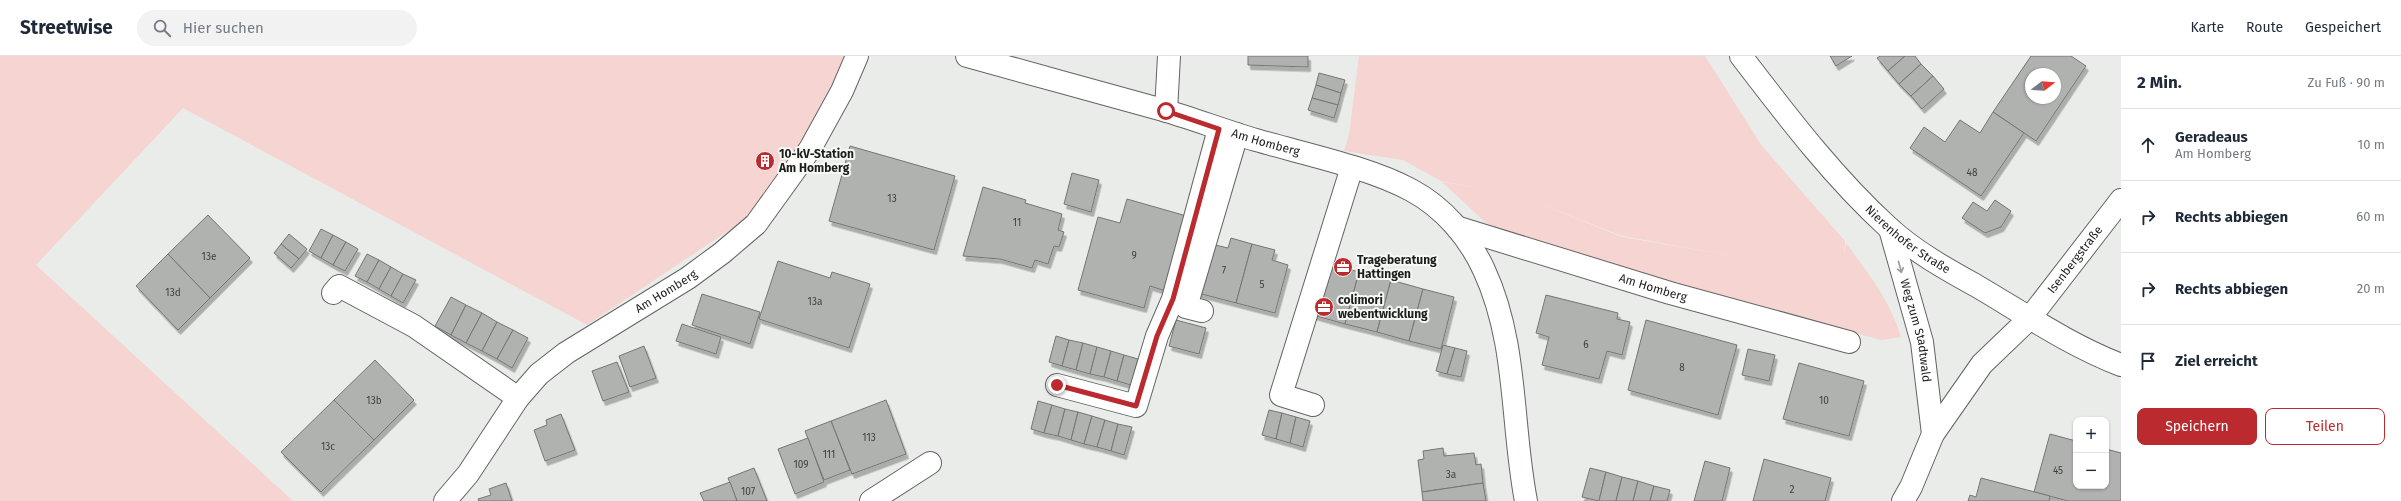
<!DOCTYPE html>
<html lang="de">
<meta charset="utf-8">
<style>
:root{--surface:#fff;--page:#f2f2f3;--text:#1f2937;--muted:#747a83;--line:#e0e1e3;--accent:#ba2a2e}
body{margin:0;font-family:"Fira Sans",sans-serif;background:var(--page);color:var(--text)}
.controls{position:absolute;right:12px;bottom:12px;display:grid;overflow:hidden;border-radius:8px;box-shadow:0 1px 3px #0004}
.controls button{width:36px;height:36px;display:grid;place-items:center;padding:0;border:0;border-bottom:1px solid var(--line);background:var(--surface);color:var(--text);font:20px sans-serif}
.compass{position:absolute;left:2025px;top:12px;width:36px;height:36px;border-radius:50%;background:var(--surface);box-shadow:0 1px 3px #0004;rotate:73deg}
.stop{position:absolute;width:12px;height:12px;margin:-9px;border:3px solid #ba2a2e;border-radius:50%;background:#fff}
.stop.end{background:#ba2a2e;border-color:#fff;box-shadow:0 1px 4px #0008}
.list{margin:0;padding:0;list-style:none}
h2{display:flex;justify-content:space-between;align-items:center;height:52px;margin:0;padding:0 16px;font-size:17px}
h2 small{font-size:13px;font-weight:400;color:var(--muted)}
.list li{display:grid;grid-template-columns:26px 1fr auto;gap:12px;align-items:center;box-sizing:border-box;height:72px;padding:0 16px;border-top:1px solid var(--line)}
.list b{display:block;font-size:15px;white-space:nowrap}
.list p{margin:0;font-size:13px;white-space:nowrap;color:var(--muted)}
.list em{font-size:13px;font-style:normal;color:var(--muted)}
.actions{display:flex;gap:8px;padding:12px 16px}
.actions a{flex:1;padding:9px 0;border:1px solid var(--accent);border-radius:8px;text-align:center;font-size:14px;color:var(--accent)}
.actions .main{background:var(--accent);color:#fff}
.icon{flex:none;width:22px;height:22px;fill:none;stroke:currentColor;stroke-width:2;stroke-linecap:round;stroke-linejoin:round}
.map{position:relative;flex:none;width:2121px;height:445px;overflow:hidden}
header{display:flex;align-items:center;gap:24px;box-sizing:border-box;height:56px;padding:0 20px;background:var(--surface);border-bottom:1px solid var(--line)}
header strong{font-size:19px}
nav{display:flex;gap:22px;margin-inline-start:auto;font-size:14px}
.search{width:280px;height:36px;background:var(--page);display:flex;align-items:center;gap:10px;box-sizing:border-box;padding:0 14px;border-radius:22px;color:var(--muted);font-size:15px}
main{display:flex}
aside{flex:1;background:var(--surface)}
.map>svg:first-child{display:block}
.green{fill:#f5d4d1;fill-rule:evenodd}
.building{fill:#afb2af;stroke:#747674;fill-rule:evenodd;filter:url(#shadow)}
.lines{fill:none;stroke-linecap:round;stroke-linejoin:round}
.minor-casing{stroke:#626562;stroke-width:24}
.major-casing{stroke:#626562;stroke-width:24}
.minor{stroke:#fff;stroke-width:22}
.major{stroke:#fff;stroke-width:22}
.oneway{stroke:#999}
.route{stroke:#ba2a2e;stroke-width:5}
.labels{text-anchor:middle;stroke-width:4;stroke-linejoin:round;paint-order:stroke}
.number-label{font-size:10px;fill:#414241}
.street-label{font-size:12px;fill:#1c1d1c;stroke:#f6f9f6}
.poi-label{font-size:12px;font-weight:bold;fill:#1c1d1c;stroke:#f6f9f6;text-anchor:start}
</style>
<header>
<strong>Streetwise</strong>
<div class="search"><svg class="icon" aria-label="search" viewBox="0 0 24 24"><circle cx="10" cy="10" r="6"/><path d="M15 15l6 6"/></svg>Hier suchen</div>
<nav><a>Karte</a><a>Route</a><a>Gespeichert</a></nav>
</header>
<main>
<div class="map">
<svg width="2121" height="445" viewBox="0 0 2121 445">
<defs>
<filter id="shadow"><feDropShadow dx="2.5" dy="4.5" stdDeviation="0" flood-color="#0004"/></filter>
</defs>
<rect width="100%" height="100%" fill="#e9ece9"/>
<g class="green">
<path d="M0,0H857L752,159L587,269L183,52L36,209L293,445H0Z"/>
<path d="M1359,0H1705L1762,90L1845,185L1844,200L1846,187C1868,217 1890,244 1901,281L1881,284L1517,186L1485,166L1442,126L1479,132L1441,125L1403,104L1344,95L1349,79ZM1523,141L1622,180L1756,204L1622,181Z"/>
</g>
<g class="building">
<path d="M1248,0H1308V11L1248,9Z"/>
<path d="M1830,0H1852L1836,10Z"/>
<path d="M1880,0H1905L1888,15L1877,2Z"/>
<path d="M1905,0H1915L1921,8L1899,28L1888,15Z"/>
<path d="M2031,0H2071L2086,10L2036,85L1993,56ZM2031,18H2055V42H2031Z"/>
<path d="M1921,8L1933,20L1911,40L1899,28Z"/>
<path d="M1319,17L1345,24L1341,37L1316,29Z"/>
<path d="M1933,20L1944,33L1922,53L1911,40Z"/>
<path d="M1316,29L1341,37L1338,49L1312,42Z"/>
<path d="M1312,42L1338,49L1334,62L1308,54Z"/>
<path d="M1993,56L2024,77L1981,140L1910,92L1924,71L1945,86L1960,64L1980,77Z"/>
<path d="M850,90L955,120L934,194L829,165Z"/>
<path d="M765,100L768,102L764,109L761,107Z"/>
<path d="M1072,117L1099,124L1091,156L1064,148Z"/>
<path d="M983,131L1026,144L1025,147L1062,158L1058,174L1064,176L1059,191L1054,190L1048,208L1035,204L1032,212L1000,203L963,200Z"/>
<path d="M1127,143L1190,161L1169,236L1150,230L1144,252L1078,234L1098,161L1120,167Z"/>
<path d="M1995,144L2011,155L2001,171L1985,177L1962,162L1973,146L1987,155Z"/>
<path d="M208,159L250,202L210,242L168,198Z"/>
<path d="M321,173L333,179L321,202L309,195Z"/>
<path d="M289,178L307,193L299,203L281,188Z"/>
<path d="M333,179L346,186L333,209L321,202Z"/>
<path d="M1231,182L1252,188L1236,247L1198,237L1211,188L1228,192Z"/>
<path d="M346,186L358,193L345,215L333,209Z"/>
<path d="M281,188L299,203L291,212L274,197Z"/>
<path d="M1252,188L1275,194L1272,204L1288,209L1275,257L1236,247Z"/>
<path d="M168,198L210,242L178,274L136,230Z"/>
<path d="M367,198L379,204L367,226L355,220Z"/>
<path d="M379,204L391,211L379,233L367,226Z"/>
<path d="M778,205L830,222L832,216L870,228L849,292L759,263Z"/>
<path d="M1327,207L1359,216L1345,268L1313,259Z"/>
<path d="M391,211L403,218L391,240L379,233Z"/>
<path d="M1359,216L1391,224L1377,276L1345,268Z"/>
<path d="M403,218L416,224L403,247L391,240Z"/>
<path d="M1391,224L1423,233L1409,285L1377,276Z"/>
<path d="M1423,233L1454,241L1441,293L1409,285Z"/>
<path d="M702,238L760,256L750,288L692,269Z"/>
<path d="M1546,239L1618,257L1617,263L1630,266L1622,299L1607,295L1599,323L1542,309L1549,281L1536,277Z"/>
<path d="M451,241L466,249L451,279L435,270Z"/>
<path d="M466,249L482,257L466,287L451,279Z"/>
<path d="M482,257L497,266L482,295L466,287Z"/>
<path d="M1176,264L1206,272L1199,298L1169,290Z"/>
<path d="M1646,264L1737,289L1718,359L1628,334Z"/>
<path d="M497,266L513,274L497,303L482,295Z"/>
<path d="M682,268L721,281L716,298L676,285Z"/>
<path d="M513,274L528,282L512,312L497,303Z"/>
<path d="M1056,280L1069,284L1062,310L1049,306Z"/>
<path d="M1069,284L1083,287L1076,314L1062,310Z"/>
<path d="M1083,287L1097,291L1090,318L1076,314Z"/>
<path d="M1443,289L1455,292L1447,318L1436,315Z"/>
<path d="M644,290L656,322L630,331L619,300Z"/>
<path d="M1097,291L1111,295L1104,321L1090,318Z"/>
<path d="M1455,292L1467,295L1461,321L1447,318Z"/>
<path d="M1748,293L1775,299L1769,325L1742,319Z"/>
<path d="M1111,295L1124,299L1117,325L1104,321Z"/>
<path d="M1124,299L1138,303L1131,329L1117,325Z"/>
<path d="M375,304L414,344L374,384L334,344Z"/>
<path d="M617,306L629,336L603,345L592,315Z"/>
<path d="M1799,307L1864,325L1849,380L1783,363Z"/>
<path d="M334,344L374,384L321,436L281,396Z"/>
<path d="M886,344L906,398L852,418L831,365Z"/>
<path d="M1038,345L1052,349L1044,377L1031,373Z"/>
<path d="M1052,349L1065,353L1058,380L1044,377Z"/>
<path d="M1065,353L1078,356L1071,384L1058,380Z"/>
<path d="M1269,354L1282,357L1276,383L1262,379Z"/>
<path d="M1078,356L1092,360L1084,388L1071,384Z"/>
<path d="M1282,357L1296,361L1290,387L1276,383Z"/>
<path d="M561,358L575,394L545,405L534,374L547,369L546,364Z"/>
<path d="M1092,360L1105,364L1097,391L1084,388Z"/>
<path d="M1296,361L1310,365L1303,391L1290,387Z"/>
<path d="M1105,364L1118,368L1111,395L1097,391Z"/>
<path d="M831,365L850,414L824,424L805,375Z"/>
<path d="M1118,368L1132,371L1124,399L1111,395Z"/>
<path d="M2050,378L2076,385V430H2106V393L2121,397V445H2068L2034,436Z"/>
<path d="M808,382L824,426L795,438L778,393Z"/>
<path d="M1443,392L1444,400L1474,397L1476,409L1481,408L1483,427L1422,436L1418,404L1424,403L1423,395Z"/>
<path d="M1764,403L1831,422L1825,445H1753Z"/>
<path d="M1705,405L1730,412L1722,445H1694Z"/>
<path d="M754,412L767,445H737L728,422Z"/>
<path d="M1590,412L1606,416L1599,445L1582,441Z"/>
<path d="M1606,416L1622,421L1616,445H1599Z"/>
<path d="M1622,421L1638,425L1633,445H1616Z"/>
<path d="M1981,422L2050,440L2049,445H1968L1970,439L1976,441Z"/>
<path d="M1638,425L1654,430L1650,445H1633Z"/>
<path d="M730,426L737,445H704L700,437Z"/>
<path d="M506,427L512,445H479L478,443L491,439L489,433Z"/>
<path d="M1483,427L1486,445H1423L1422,436Z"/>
<path d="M1654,430L1670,434L1667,445H1650Z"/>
</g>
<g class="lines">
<g class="minor-casing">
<g id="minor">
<path id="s1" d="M967,0C1032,18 1098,36 1163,54C1194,63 1225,75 1256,84C1304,98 1368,111 1411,134C1443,151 1469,181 1484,214C1518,287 1511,368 1526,445"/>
<path d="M1166,55L1169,0"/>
<path id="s2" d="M1459,172L1670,237L1849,286"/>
<path id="s3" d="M1890,173L1922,286L1933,378"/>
<path d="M333,237L339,230L414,270L518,342"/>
<path d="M1202,255L1186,251L1237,78"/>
<path d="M1057,329L1136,350L1157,280L1173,243L1219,73"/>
<path d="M1313,349L1281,339L1352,111"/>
<path id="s4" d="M445,445L468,418L518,342L539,318L566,297L688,222L722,197L756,168L810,93L842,35L857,0"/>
<path d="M871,445L930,407"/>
<path d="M1903,445L1911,431L1933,378L1982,308L2029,263"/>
</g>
</g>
<g class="major-casing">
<g id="major">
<path id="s5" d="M1741,0C1787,60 1833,121 1889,172C1914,195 1946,213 1975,229C2023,257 2069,289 2121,309"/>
<path id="s6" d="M2029,263L2121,144"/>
</g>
</g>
<use href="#minor" class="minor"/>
<use href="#major" class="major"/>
</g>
<defs><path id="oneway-shaft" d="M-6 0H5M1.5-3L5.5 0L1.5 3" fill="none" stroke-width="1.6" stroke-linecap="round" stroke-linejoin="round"/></defs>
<use class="oneway" href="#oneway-shaft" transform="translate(1900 211) rotate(75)"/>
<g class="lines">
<path class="route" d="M1057,329L1136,350L1157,280L1173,243L1219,73L1166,55"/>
</g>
<defs>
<g id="building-disc" transform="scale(1)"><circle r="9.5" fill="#ba2a2e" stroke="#f6f9f6"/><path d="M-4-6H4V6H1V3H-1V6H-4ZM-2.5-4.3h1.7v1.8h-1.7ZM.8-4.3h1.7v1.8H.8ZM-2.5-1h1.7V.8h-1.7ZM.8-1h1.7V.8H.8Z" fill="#fff"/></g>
<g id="office-disc" transform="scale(1)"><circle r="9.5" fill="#ba2a2e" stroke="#f6f9f6"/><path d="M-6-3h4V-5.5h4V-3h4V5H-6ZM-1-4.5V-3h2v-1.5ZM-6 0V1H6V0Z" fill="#fff"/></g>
</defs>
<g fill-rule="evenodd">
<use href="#building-disc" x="765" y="105"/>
<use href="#office-disc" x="1343" y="211"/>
<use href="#office-disc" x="1324" y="251"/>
</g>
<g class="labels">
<g class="number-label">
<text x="1972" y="120">48</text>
<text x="892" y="146">13</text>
<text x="1017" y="170">11</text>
<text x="1134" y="203">9</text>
<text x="209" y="204">13e</text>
<text x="1224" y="218">7</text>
<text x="1262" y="232">5</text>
<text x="173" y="240">13d</text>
<text x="815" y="249">13a</text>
<text x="1586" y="292">6</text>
<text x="1682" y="315">8</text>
<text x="374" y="348">13b</text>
<text x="1824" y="348">10</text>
<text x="869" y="385">113</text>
<text x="328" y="394">13c</text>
<text x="829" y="402">111</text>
<text x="801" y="412">109</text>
<text x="2058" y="418">45</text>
<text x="1451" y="422">3a</text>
<text x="1792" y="437">2</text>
<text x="748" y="439">107</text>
</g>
<g class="street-label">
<text dy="4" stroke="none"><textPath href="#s1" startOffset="311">Am Homberg</textPath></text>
<text dy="4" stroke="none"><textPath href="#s5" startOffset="249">Nierenhofer Straße</textPath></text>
<text dy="4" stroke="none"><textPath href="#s6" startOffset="75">Isenbergstraße</textPath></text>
<text dy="4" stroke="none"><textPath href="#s2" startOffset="203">Am Homberg</textPath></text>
<text dy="4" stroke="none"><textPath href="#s4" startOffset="310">Am Homberg</textPath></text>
<text dy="4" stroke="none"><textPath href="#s3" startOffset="105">Weg zum Stadtwald</textPath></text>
</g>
<g class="poi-label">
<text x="779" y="102">10-kV-Station<tspan x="779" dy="14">Am Homberg</tspan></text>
<text x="1357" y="208">Trageberatung<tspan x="1357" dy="14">Hattingen</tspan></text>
<text x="1338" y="248">colimori<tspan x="1338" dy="14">webentwicklung</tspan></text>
</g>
</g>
</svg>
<div class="controls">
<button>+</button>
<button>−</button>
</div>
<svg class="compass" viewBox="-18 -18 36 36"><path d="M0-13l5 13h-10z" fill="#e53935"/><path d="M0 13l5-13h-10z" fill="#747a83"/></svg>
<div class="stop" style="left:1166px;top:55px"></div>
<div class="stop end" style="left:1057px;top:329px"></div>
</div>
<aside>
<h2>2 Min.<small>Zu Fuß · 90 m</small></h2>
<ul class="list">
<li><svg class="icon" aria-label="ahead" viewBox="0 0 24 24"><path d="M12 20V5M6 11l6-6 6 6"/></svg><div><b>Geradeaus</b><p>Am Homberg</p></div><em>10 m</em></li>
<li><svg class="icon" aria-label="right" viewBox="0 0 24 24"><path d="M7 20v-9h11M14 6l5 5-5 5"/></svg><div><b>Rechts abbiegen</b></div><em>60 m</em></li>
<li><svg class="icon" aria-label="right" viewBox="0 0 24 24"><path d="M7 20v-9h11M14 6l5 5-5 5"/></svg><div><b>Rechts abbiegen</b></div><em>20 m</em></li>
<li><svg class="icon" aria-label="arrive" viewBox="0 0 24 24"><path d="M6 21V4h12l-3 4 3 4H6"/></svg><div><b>Ziel erreicht</b></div></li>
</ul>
<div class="actions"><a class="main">Speichern</a><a>Teilen</a></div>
</aside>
</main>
